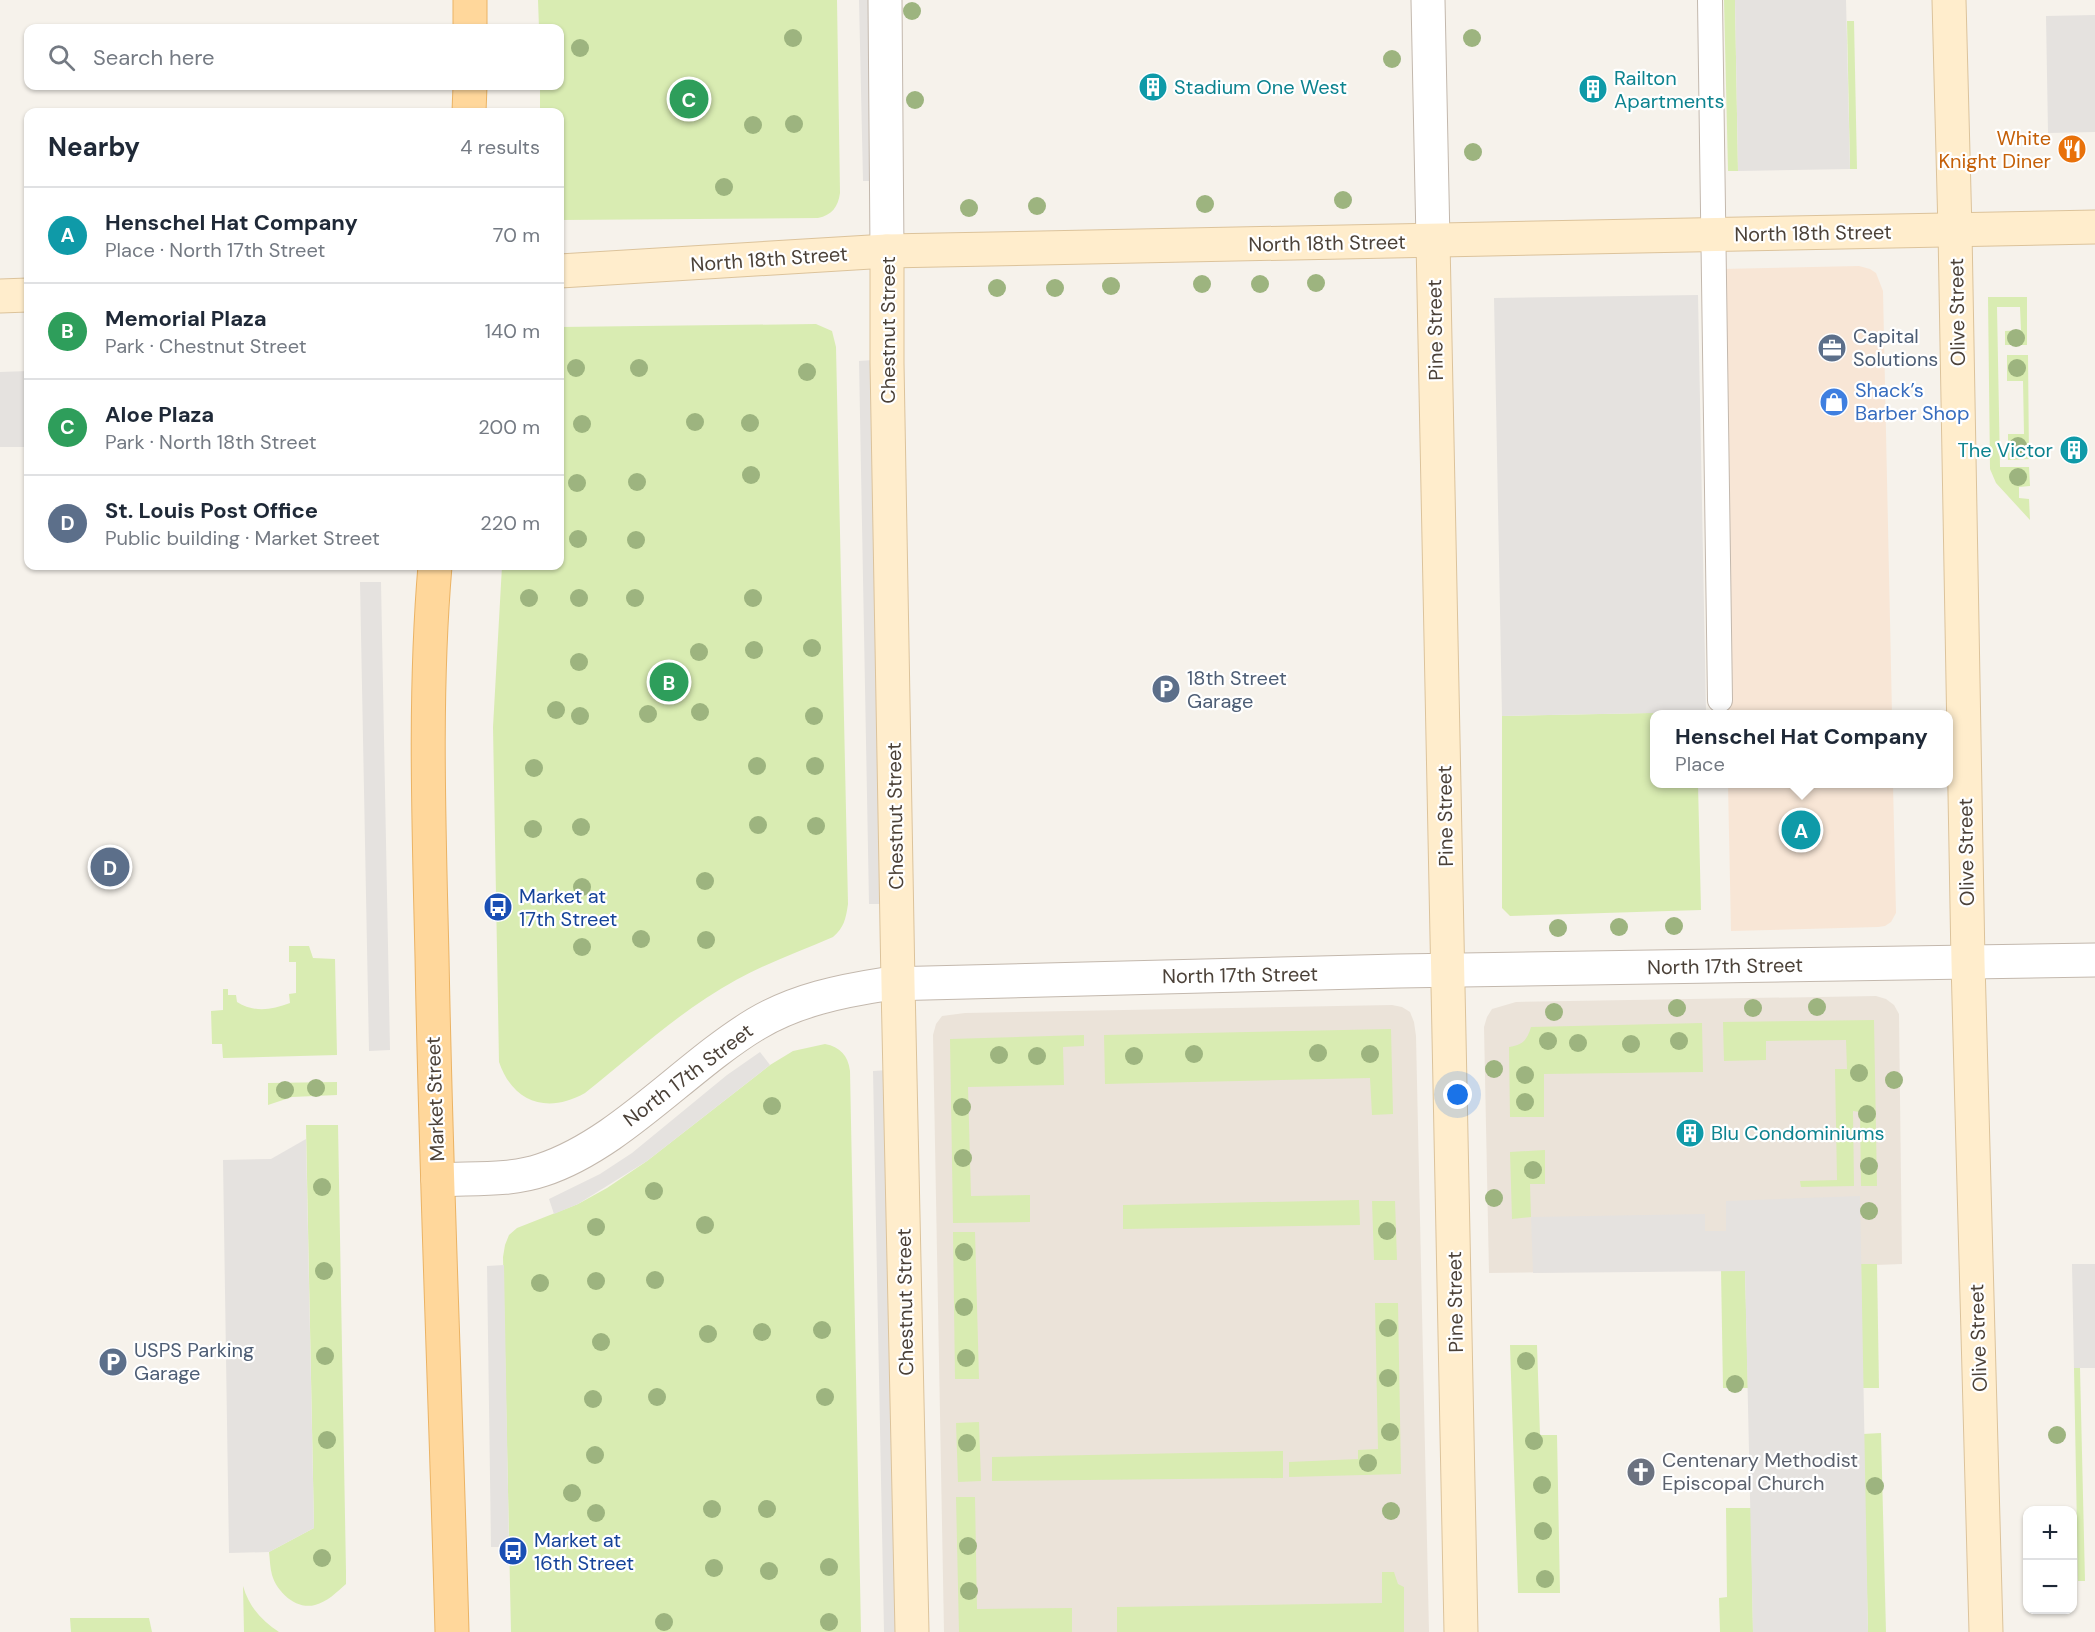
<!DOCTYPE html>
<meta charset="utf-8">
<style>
:root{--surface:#fff;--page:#f6f6f7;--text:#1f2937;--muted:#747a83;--line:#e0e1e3;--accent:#d93025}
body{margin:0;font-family:"DM Sans",sans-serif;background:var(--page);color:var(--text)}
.controls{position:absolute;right:18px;bottom:18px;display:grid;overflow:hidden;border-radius:12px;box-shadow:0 2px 4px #0004}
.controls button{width:54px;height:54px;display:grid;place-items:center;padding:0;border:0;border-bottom:2px solid var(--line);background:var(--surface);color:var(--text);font:30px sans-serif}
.you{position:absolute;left:1458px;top:1095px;width:21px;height:21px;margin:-15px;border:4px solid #fff;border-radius:50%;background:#1a73e8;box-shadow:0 0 0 9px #1a73e833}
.badge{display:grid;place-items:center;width:39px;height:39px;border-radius:50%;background:var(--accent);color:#fff;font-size:20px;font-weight:700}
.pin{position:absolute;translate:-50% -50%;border:3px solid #fff;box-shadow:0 2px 6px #0006}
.popup{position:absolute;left:1650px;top:710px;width:303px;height:78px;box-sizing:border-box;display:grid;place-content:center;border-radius:12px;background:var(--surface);filter:drop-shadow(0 2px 4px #0005);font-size:20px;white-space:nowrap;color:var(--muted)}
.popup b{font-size:22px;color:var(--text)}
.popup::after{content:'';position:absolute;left:50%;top:100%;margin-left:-12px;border:12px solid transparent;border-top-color:var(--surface)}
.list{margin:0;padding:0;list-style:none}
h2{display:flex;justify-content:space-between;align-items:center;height:78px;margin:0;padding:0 24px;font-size:26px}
h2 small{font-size:20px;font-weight:400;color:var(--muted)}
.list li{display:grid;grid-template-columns:39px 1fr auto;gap:18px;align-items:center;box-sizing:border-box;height:96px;padding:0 24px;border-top:2px solid var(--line)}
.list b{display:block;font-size:22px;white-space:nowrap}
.list p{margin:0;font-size:20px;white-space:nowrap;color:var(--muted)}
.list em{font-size:20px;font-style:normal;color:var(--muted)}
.icon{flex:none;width:33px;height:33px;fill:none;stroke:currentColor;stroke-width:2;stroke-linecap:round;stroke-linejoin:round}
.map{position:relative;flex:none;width:2095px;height:1632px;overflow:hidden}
.search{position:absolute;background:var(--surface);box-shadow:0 2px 4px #0004;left:24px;top:24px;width:540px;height:66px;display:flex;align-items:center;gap:15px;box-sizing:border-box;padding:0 21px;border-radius:12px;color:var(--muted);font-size:22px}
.panel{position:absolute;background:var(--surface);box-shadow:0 2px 4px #0004;left:24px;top:108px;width:540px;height:462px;border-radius:12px}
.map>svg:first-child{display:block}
.residential{fill:#ebe3d9}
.commercial{fill:#f8e6d6}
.green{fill:#d9ecb2}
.parking{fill:#e5e2df}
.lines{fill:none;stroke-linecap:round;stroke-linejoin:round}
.lane-casing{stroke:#c3b8ad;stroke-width:26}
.street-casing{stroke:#c3b8ad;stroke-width:35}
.secondary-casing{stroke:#dcc39b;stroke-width:35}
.primary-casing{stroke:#ebb364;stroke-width:35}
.lane{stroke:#fff;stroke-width:24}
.street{stroke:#fff;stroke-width:33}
.secondary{stroke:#ffedcc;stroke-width:33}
.primary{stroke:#ffd79b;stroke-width:33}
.tree{fill:#9db47f}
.labels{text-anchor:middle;stroke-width:4.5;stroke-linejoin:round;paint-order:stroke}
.culture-label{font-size:20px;fill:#0d838f;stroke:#fff;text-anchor:start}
.food-label{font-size:20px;fill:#c56008;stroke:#fff;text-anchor:end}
.street-label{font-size:20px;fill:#4b4138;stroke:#fff}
.service-label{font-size:20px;fill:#4e5e75;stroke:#fff;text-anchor:start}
.shop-label{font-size:20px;fill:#366cbe;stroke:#fff;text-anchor:start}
.transit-label{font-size:20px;fill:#164399;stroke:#fff;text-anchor:start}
.worship-label{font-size:20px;fill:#5b616d;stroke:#fff;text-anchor:start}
</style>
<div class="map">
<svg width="2095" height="1632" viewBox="0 0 2095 1632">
<rect width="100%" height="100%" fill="#f6f2eb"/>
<g class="residential">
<path d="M1876,996L1886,999L1894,1005L1899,1014L1902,1264L1745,1270L1489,1273L1484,1027L1487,1017L1492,1009L1516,1002Z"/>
<path d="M1392,1005L1402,1007L1410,1012L1414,1022L1416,1036L1429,1632H944L933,1035L936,1024L942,1016L965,1013Z"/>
</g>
<g class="commercial">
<path d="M1859,266L1870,269L1876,273L1883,291L1892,714H1727L1720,269Z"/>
<path d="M1728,784H1893L1896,913L1891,922L1885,926L1878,927L1731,931Z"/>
</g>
<g class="green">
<path d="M538,0H837L840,193C838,207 832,215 818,218L560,220V112H540V86H560V28H539Z"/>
<path d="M1724,0H1735L1738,171H1728Z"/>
<path d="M1847,21H1854L1857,169H1850Z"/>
<path d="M1988,297H2027V345H2005V331L2021,330L2020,307H1997L2000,467H2029L2030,486L2019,487V498L2029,499L2030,520L1996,483L1990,469Z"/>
<path d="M816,324L832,331L836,347L848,904C846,918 844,928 833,937C801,951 767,963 736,980C681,1010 634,1054 585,1093C548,1114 513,1103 499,1062L493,727L502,566H560V327Z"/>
<path d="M2007,355H2028L2029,459L2008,460V434H2024L2023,381H2007Z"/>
<path d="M1697,712V714H1654V784H1698L1701,910L1510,916L1502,908V716Z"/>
<path d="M289,946H309L313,958L335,959L337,1055L223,1058L222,1044H212L211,1011L223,1010V989H228V995H236L237,1002C255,1013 271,1010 290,1003L289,994L296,993V962H289Z"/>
<path d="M1874,1020L1877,1186H1861L1860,1112L1853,1111L1854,1186L1801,1187L1800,1181L1837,1180L1835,1069H1847L1846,1040L1766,1041V1060L1724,1061L1723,1022Z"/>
<path d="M1702,1023L1703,1072L1544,1074V1117H1510L1509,1047C1523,1045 1527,1040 1531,1027Z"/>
<path d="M1391,1029L1393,1114L1372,1115L1370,1078L1105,1084L1104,1035Z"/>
<path d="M1084,1035V1046L1063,1047L1064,1085L968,1087L971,1196L1030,1195V1222L953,1223L950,1039Z"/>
<path d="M825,1044C840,1047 848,1055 850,1071L861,1632H511L503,1257L505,1245L509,1235L517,1228L578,1204L607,1188L647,1161L770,1065L793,1051Z"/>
<path d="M337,1082V1095L292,1097L268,1105V1083Z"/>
<path d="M306,1125H338L346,1572V1584C337,1592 327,1602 315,1605C296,1610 277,1592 272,1575C270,1568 270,1560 269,1552L314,1528Z"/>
<path d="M1545,1150V1184H1530L1531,1217L1512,1219L1510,1152Z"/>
<path d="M1359,1200L1360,1225L1123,1229V1205Z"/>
<path d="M1372,1201H1395L1397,1260H1374Z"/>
<path d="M953,1232H975L979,1379H955Z"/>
<path d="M1861,1264H1877L1879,1388H1862Z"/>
<path d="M1721,1270H1745L1748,1388H1723Z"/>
<path d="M1375,1303H1398L1401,1474L1289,1477V1462L1358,1459V1450L1378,1449Z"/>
<path d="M1510,1345H1537L1540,1435H1557L1560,1593H1518Z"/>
<path d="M2074,1368H2080L2085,1581H2078Z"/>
<path d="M979,1422L981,1481L958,1482L956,1423Z"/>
<path d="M1881,1433L1886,1632H1868L1863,1434Z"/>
<path d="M1283,1451V1478L992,1481V1457Z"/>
<path d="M956,1497H975L977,1609L1072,1608V1632H959Z"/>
<path d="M1726,1508H1751L1753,1632H1720L1719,1598L1727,1597Z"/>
<path d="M1382,1572H1394L1398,1584L1404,1587V1632H1117V1607L1382,1603Z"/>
<path d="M243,1586C249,1607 262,1621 279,1632H244Z"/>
<path d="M70,1618H149L152,1632H71Z"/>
</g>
<g class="parking">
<path d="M859,0H874L877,181H863Z"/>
<path d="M1735,0H1846L1850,169L1738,171Z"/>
<path d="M2095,15V132L2048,133L2046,16Z"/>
<path d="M1698,295L1706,712L1502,716L1494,298Z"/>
<path d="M874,360L885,904H869L859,361Z"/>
<path d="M28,371V455L27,447H0V372Z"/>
<path d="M360,582H381L390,1050L369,1051Z"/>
<path d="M760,1052L770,1065L647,1161L578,1204L554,1214L549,1199L600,1174L632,1153L727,1075Z"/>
<path d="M889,1070L900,1632H884L873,1071Z"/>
<path d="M306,1139L314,1528L269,1552L229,1553L223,1160L271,1159Z"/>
<path d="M1860,1196L1868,1632H1753L1745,1271L1533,1273L1531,1217L1705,1214V1231H1726V1201Z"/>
<path d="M2072,1264H2095V1368H2074Z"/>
<path d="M504,1265L509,1547H491L487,1266Z"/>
</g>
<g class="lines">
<g class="lane-casing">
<path id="lane" d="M1710,0L1720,700"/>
</g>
<g class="street-casing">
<g id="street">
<path d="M885,0L887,251"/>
<path d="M1428,0L1433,241"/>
<path d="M438,1180C472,1178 510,1181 542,1170C619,1145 686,1066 756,1024C796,1000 841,991 886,984L1398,971L2095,960"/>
</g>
</g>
<g class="secondary-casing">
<g id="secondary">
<path d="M1949,0L1955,231L1968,962L1986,1632"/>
<path d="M1433,241L1461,1632"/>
<path d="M887,251V363L898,984L912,1632"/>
<path d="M560,271L887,251L2095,227"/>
<path d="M0,296L28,295"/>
</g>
</g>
<g class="primary-casing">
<g id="primary">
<path d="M470,28V0"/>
<path d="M469,112L470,86"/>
<path d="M435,566C424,695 429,827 432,957C436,1182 446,1407 452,1632"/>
</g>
</g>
<use href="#lane" class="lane"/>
<use href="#street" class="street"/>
<use href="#secondary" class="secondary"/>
<use href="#primary" class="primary"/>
</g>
<g class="tree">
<circle cx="912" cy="11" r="9"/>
<circle cx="793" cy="38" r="9"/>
<circle cx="1472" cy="38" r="9"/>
<circle cx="580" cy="48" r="9"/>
<circle cx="1392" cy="59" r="9"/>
<circle cx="915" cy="100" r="9"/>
<circle cx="794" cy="124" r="9"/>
<circle cx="753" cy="125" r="9"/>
<circle cx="1473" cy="152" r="9"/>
<circle cx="724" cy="187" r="9"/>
<circle cx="1343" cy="200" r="9"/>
<circle cx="1205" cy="204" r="9"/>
<circle cx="1037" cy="206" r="9"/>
<circle cx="969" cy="208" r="9"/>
<circle cx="1316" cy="283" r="9"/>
<circle cx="1202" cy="284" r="9"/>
<circle cx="1260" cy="284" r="9"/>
<circle cx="1111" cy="286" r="9"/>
<circle cx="997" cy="288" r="9"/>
<circle cx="1055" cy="288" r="9"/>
<circle cx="2016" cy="338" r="9"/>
<circle cx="576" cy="368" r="9"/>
<circle cx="639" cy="368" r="9"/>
<circle cx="2017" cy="368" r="9"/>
<circle cx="807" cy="372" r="9"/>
<circle cx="695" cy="422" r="9"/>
<circle cx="750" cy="423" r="9"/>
<circle cx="582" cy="424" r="9"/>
<circle cx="2018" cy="446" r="9"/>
<circle cx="751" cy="475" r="9"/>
<circle cx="2018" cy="477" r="9"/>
<circle cx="637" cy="482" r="9"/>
<circle cx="577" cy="483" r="9"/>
<circle cx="578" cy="539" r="9"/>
<circle cx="636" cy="540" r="9"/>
<circle cx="529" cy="598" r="9"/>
<circle cx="579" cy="598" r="9"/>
<circle cx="635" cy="598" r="9"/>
<circle cx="753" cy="598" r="9"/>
<circle cx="812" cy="648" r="9"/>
<circle cx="754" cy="650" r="9"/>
<circle cx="699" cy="652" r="9"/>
<circle cx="579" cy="662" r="9"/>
<circle cx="556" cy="710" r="9"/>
<circle cx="700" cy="712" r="9"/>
<circle cx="648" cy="714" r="9"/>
<circle cx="580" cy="716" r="9"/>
<circle cx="814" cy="716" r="9"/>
<circle cx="757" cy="766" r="9"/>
<circle cx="815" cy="766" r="9"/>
<circle cx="534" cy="768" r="9"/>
<circle cx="758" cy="825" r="9"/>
<circle cx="816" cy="826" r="9"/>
<circle cx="581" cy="827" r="9"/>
<circle cx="533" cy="829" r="9"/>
<circle cx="705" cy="881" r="9"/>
<circle cx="582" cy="887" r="9"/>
<circle cx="1674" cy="926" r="9"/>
<circle cx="1619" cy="927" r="9"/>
<circle cx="1558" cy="928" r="9"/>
<circle cx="641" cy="939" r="9"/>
<circle cx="706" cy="940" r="9"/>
<circle cx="582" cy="947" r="9"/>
<circle cx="1817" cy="1007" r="9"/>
<circle cx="1677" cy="1008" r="9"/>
<circle cx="1753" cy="1008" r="9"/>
<circle cx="1554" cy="1012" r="9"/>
<circle cx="1548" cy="1041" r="9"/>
<circle cx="1679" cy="1041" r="9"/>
<circle cx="1578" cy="1043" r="9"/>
<circle cx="1631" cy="1044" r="9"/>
<circle cx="1318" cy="1053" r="9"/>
<circle cx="1194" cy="1054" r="9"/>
<circle cx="1370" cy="1054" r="9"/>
<circle cx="999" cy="1055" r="9"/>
<circle cx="1037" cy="1056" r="9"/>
<circle cx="1134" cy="1056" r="9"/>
<circle cx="1494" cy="1069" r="9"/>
<circle cx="1859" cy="1073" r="9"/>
<circle cx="1525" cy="1075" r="9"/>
<circle cx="1894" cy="1080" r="9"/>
<circle cx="316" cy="1088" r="9"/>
<circle cx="285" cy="1090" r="9"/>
<circle cx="1525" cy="1102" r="9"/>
<circle cx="772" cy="1106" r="9"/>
<circle cx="962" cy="1107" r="9"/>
<circle cx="1867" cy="1114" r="9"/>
<circle cx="963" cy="1158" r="9"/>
<circle cx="1869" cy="1166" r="9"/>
<circle cx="1533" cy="1170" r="9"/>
<circle cx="322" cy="1187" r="9"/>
<circle cx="654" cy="1191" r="9"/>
<circle cx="1494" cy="1198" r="9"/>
<circle cx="1869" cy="1211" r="9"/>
<circle cx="705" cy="1225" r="9"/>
<circle cx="596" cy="1227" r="9"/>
<circle cx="1387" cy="1231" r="9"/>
<circle cx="964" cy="1252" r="9"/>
<circle cx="324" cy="1271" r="9"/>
<circle cx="655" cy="1280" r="9"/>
<circle cx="596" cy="1281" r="9"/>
<circle cx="540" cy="1283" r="9"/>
<circle cx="964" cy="1307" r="9"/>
<circle cx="1388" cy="1328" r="9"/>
<circle cx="822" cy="1330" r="9"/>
<circle cx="762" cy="1332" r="9"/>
<circle cx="708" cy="1334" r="9"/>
<circle cx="601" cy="1342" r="9"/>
<circle cx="325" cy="1356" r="9"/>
<circle cx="966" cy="1358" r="9"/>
<circle cx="1526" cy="1361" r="9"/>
<circle cx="1388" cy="1378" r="9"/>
<circle cx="1735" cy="1384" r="9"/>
<circle cx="657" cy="1397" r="9"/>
<circle cx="825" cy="1397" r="9"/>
<circle cx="593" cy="1399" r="9"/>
<circle cx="1390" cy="1432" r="9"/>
<circle cx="2057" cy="1435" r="9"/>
<circle cx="327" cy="1440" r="9"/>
<circle cx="1534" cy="1441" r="9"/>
<circle cx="967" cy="1443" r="9"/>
<circle cx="595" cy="1455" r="9"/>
<circle cx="1368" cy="1463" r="9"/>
<circle cx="1542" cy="1485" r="9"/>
<circle cx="1875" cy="1486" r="9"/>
<circle cx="572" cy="1493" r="9"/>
<circle cx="712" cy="1509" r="9"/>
<circle cx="767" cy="1509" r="9"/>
<circle cx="1391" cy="1511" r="9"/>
<circle cx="596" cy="1513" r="9"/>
<circle cx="1543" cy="1531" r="9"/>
<circle cx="968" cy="1546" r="9"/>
<circle cx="322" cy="1558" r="9"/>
<circle cx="829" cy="1567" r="9"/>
<circle cx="714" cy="1568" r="9"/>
<circle cx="769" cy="1571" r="9"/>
<circle cx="1545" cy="1579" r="9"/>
<circle cx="969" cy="1591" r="9"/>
<circle cx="664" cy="1622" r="9"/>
<circle cx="829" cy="1622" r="9"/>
</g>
<defs>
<g id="building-disc" transform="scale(1.5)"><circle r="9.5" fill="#0f9aa8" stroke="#fff"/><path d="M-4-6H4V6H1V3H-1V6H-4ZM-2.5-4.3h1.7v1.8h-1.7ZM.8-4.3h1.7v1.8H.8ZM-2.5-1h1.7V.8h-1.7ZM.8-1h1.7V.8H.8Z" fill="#fff"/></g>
<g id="restaurant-disc" transform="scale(1.5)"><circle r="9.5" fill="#e8710a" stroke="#fff"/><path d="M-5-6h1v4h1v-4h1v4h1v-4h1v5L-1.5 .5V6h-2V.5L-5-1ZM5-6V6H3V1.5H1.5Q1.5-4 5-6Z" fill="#fff"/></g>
<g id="office-disc" transform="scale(1.5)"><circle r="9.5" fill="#5c6f8a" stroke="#fff"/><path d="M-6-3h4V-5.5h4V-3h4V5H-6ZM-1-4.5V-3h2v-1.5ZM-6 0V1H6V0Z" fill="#fff"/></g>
<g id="shop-disc" transform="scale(1.5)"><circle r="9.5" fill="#3f7fe0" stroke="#fff"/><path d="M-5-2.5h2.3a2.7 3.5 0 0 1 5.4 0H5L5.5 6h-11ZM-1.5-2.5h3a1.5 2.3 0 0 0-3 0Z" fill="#fff"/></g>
<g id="parking-disc" transform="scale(1.5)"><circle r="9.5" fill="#5c6f8a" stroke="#fff"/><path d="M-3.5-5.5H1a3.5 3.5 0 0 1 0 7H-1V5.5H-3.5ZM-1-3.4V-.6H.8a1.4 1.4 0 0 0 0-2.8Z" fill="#fff"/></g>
<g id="bus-disc" transform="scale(1.5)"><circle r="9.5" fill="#1a4fb4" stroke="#fff"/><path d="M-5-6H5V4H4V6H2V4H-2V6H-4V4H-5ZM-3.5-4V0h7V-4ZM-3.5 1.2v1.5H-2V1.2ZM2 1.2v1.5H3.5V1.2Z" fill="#fff"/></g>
<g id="church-disc" transform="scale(1.5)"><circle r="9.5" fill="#6b7280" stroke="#fff"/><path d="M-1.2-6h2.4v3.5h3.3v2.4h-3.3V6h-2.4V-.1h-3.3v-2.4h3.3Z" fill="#fff"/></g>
</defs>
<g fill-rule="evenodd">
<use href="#building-disc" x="1153" y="87"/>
<use href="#building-disc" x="1593" y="89"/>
<use href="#restaurant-disc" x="2072" y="149"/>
<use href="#office-disc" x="1832" y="348"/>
<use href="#shop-disc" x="1834" y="402"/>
<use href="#building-disc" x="2074" y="450"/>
<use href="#parking-disc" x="1166" y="689"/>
<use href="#bus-disc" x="498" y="907"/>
<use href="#building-disc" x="1690" y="1133"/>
<use href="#parking-disc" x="113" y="1362"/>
<use href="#church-disc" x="1641" y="1472"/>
<use href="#bus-disc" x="513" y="1551"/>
</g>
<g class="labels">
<g class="culture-label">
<text x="1614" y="85">Railton<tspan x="1614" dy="23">Apartments</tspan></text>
<text x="1174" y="94">Stadium One West</text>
<text x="2053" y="457" text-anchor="end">The Victor</text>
<text x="1711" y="1140">Blu Condominiums</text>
</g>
<g class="food-label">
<text x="2051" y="145">White<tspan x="2051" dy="23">Knight Diner</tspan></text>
</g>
<g class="street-label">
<text transform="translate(1813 233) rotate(-1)" y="7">North 18th Street</text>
<text transform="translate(1327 243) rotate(-1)" y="7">North 18th Street</text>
<text transform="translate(769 259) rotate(-4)" y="7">North 18th Street</text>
<text transform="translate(1957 312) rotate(-91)" y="7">Olive Street</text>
<text transform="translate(888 330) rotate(-90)" y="7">Chestnut Street</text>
<text transform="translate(1435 330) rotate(-91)" y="7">Pine Street</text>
<text transform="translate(895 816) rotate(-91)" y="7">Chestnut Street</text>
<text transform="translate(1445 816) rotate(-91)" y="7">Pine Street</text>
<text transform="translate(1966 852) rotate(-91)" y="7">Olive Street</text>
<text transform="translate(1725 966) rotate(-1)" y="7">North 17th Street</text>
<text transform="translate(1240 975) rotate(-1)" y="7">North 17th Street</text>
<text transform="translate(688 1075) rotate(-37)" y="7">North 17th Street</text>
<text transform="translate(435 1099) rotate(-92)" y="7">Market Street</text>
<text transform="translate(905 1302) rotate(-91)" y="7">Chestnut Street</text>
<text transform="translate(1455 1302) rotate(-91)" y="7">Pine Street</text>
<text transform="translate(1978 1338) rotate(-92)" y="7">Olive Street</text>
</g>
<g class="service-label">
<text x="1853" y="343">Capital<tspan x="1853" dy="23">Solutions</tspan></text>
<text x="1187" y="685">18th Street<tspan x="1187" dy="23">Garage</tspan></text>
<text x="134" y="1357">USPS Parking<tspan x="134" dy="23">Garage</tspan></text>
</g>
<g class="shop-label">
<text x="1855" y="397">Shack’s<tspan x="1855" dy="23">Barber Shop</tspan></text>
</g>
<g class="transit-label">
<text x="519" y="903">Market at<tspan x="519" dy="23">17th Street</tspan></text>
<text x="534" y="1547">Market at<tspan x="534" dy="23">16th Street</tspan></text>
</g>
<g class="worship-label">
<text x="1662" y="1467">Centenary Methodist<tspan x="1662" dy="23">Episcopal Church</tspan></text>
</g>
</g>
</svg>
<div class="controls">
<button>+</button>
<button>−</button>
</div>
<div class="you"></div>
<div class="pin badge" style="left:1801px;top:830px;background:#0f9aa8">A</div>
<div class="popup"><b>Henschel Hat Company</b>Place</div>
<div class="pin badge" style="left:669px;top:682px;background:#2e9e5b">B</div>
<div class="pin badge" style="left:689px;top:99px;background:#2e9e5b">C</div>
<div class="pin badge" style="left:110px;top:867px;background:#5c6f8a">D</div>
<div class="search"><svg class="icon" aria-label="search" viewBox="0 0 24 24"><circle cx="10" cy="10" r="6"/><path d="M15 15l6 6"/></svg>Search here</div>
<section class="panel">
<h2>Nearby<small>4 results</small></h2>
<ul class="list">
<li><span class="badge" style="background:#0f9aa8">A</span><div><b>Henschel Hat Company</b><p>Place · North 17th Street</p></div><em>70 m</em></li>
<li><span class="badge" style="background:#2e9e5b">B</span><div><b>Memorial Plaza</b><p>Park · Chestnut Street</p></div><em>140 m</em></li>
<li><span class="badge" style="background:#2e9e5b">C</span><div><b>Aloe Plaza</b><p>Park · North 18th Street</p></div><em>200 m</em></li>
<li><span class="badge" style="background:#5c6f8a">D</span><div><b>St. Louis Post Office</b><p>Public building · Market Street</p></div><em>220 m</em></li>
</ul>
</section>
</div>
